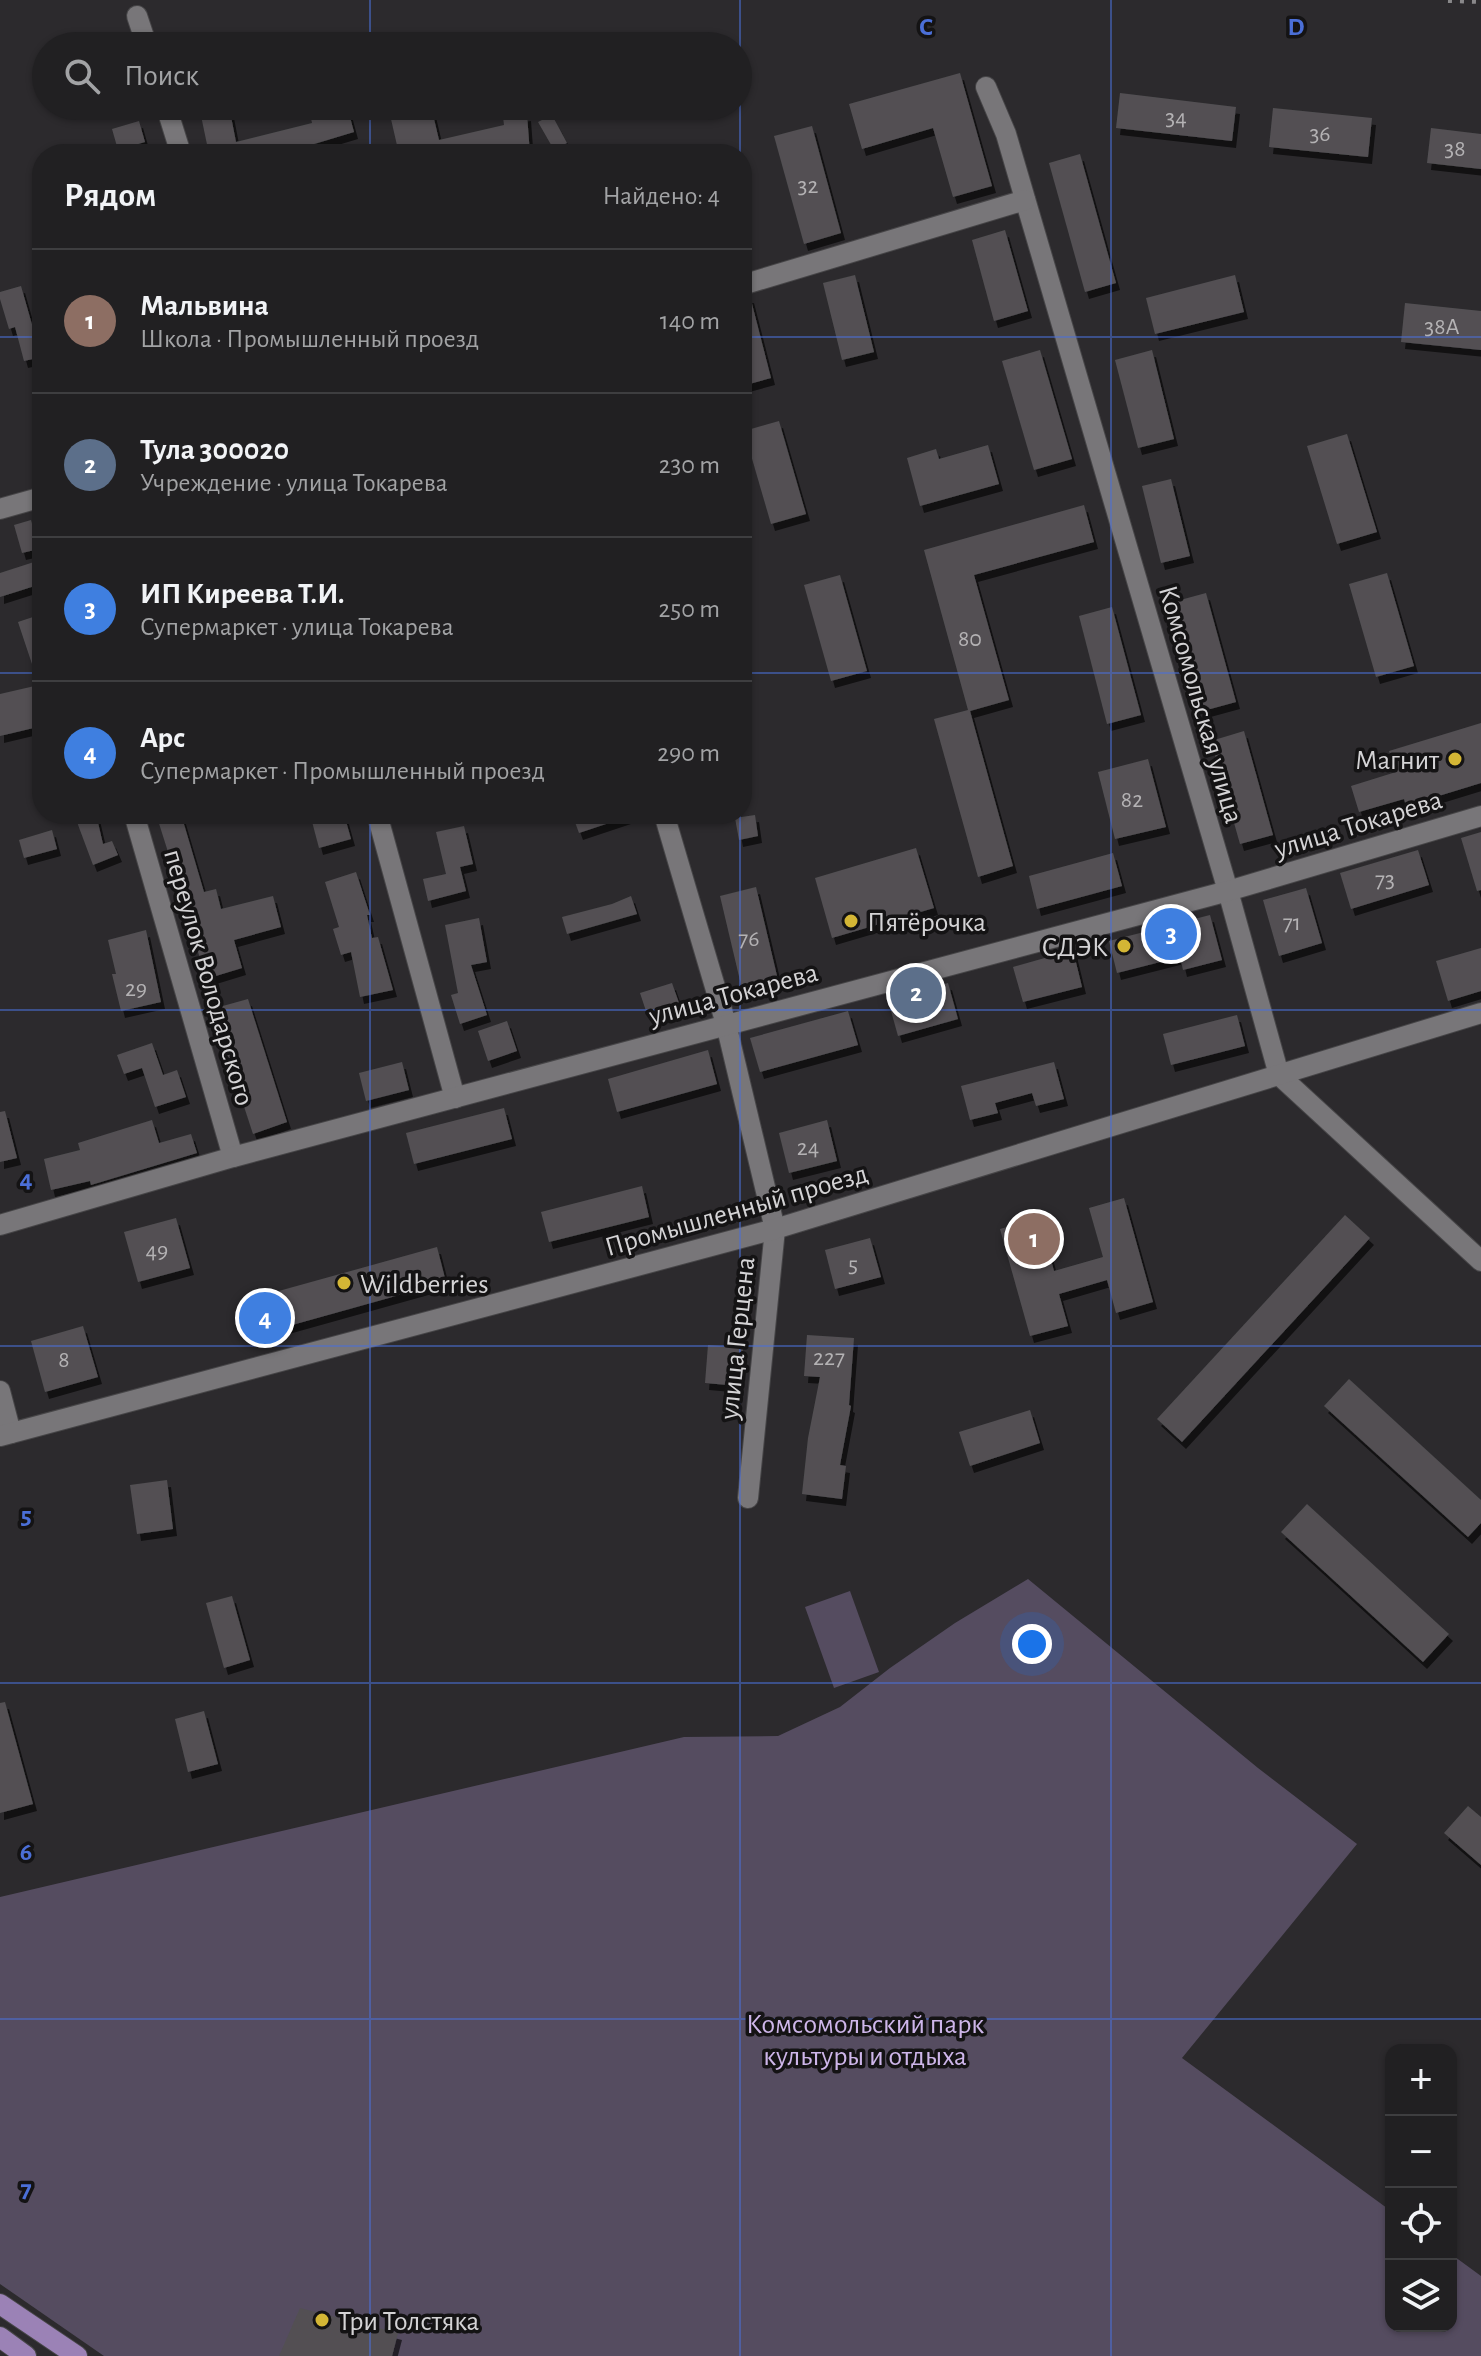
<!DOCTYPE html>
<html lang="ru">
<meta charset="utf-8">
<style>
:root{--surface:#212022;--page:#2d2d2f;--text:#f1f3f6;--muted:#a2a3a5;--line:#3e3e40;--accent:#d93025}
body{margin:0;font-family:"Alegreya Sans",sans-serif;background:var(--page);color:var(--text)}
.controls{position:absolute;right:24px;bottom:24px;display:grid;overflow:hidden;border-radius:16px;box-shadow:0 2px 6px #0004}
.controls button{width:72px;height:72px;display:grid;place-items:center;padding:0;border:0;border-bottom:2px solid var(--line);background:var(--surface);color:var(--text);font:40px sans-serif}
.you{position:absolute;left:1032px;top:1644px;width:28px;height:28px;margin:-20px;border:6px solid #fff;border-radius:50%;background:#1a73e8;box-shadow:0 0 0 12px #1a73e833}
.badge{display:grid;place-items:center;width:52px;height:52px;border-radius:50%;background:var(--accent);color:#fff;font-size:26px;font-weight:700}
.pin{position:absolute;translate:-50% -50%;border:4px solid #fff;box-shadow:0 2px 8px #0006}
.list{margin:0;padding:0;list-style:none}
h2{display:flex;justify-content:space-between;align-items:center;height:104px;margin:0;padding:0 32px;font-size:34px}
h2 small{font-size:26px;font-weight:400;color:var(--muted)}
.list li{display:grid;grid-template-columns:52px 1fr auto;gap:24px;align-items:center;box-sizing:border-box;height:144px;padding:0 32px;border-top:2px solid var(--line)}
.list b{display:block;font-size:30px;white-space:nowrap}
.list p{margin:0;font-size:26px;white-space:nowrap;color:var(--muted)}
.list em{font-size:26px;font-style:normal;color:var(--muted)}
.icon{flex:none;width:44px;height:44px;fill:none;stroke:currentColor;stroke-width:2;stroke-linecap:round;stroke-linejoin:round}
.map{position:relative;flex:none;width:1481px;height:2356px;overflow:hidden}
.search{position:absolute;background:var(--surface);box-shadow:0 2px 6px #0004;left:32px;top:32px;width:720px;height:88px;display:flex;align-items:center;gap:20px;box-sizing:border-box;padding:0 28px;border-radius:44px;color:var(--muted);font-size:30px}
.panel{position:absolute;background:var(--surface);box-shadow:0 2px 6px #0004;left:32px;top:144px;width:720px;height:680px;border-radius:32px}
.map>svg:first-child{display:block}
.green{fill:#554c60}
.building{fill:#525053;filter:url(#shadow)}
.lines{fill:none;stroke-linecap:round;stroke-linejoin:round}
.minor-casing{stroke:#464547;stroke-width:22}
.major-casing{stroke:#464547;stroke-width:22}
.minor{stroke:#787679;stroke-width:20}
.major{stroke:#9b82b6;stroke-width:20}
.rail{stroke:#89888a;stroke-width:6;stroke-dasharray:4 8;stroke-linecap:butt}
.grid{fill:none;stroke:#4b6fd7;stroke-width:2;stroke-opacity:0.55}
.poi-dot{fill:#d4b635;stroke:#141314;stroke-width:3}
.labels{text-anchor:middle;stroke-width:7;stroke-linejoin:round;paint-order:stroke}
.number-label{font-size:24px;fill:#b4b2b4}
.street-label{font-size:28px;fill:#d4d3d5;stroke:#141314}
.poi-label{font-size:28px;fill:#d4d3d5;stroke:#141314;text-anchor:start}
.park-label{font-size:28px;fill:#ceb6ea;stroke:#141314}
.grid-label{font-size:26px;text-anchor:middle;font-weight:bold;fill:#4b6fd7;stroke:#141314;stroke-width:7;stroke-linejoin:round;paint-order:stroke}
</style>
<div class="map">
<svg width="1481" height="2356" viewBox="0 0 1481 2356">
<defs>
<filter id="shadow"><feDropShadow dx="4" dy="7" stdDeviation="0" flood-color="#0009"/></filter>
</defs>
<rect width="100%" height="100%" fill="#2c2a2d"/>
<g class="green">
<path d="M1028,1579L1258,1768L1357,1844L1182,2058L1391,2211V2326H1451V2254L1481,2276V2356H104L0,2284V1897L684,1737L778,1736L840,1707L890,1668L955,1623Z"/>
<path d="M850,1591L879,1672L834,1688L805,1607Z"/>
</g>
<g class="building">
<path d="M960,73L992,186L953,197L933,128L862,149L849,104Z"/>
<path d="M1120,93L1236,107L1232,141L1116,128Z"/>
<path d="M199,106H229L236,142L312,123L310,114L340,106H347L354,132L281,154H209Z"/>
<path d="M388,106H431L439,140L504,125L503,117L527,114L530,154H399Z"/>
<path d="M1273,108L1372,118L1368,157L1269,147Z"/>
<path d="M552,115L567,143L554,150L538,122Z"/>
<path d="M139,121L145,142L118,150L112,129Z"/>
<path d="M812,126L841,233L804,244L774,136Z"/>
<path d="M1431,128L1481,134V169L1427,163Z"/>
<path d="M1080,154L1116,283L1085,292L1049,163Z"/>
<path d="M1005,230L1028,311L994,321L972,240Z"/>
<path d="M855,275L874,352L842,360L823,283Z"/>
<path d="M1235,275L1244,312L1155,334L1146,298Z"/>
<path d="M21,286L35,335L42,334V357L24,361L15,327L9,329L0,299V292Z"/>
<path d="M750,296L771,378L742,386V298Z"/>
<path d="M1405,303L1481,311V350L1401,342Z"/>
<path d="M1040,350L1072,459L1034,470L1002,361Z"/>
<path d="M1152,350L1174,439L1138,448L1115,360Z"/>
<path d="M779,421L806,514L771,524L744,431Z"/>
<path d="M1347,434L1377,532L1337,544L1307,446Z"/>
<path d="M988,445L999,484L920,506L907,458L936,449L939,459Z"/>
<path d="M1171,479L1190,556L1161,563L1142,486Z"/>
<path d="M1084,505L1094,542L974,575L1009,700L970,711L1013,866L978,877L934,719L968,710L924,550Z"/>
<path d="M31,520L39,549L22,553L14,525Z"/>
<path d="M34,562L41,584L0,597V573Z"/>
<path d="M1387,573L1414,666L1376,677L1349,584Z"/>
<path d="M840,575L867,671L831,681L804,585Z"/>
<path d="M1206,593L1236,702L1203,711L1173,602Z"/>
<path d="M1112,607L1141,715L1107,724L1079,616Z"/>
<path d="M42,614V726L0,736V694L39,685L18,622Z"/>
<path d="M1481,723V783L1406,806L1404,799L1359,812L1351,786L1396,772L1389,751Z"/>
<path d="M1244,731L1273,835L1240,844L1211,741Z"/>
<path d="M1148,759L1166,827L1115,839L1098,772Z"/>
<path d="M74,814H96L103,844L112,841L118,855L93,865Z"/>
<path d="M156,814H181L204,892L216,889L221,909L273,896L281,927L234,940L242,968L206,979L196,945L181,873L175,874Z"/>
<path d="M310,814H344L351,839L319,848Z"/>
<path d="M572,814H626L627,817L579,833Z"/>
<path d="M755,815L758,836L739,840L735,818Z"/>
<path d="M464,826L473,864L460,867L466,891L428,901L423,879L446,874L436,832Z"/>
<path d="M52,830L57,849L24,858L19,840Z"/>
<path d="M1481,832V890L1477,891L1461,838Z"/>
<path d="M916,848L934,908L832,938L815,878Z"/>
<path d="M1418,850L1429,885L1351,909L1340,873Z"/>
<path d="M1113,853L1122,886L1037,909L1029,876Z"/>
<path d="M356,872L370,915H367L372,938L378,937L393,990L360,997L351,952L341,955L333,929L339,927L325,882Z"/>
<path d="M756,887L778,980L742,989L720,896Z"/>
<path d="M1306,888L1322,943L1279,956L1263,900Z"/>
<path d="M631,896L637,914L567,934L562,917L612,904Z"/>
<path d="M1210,915L1222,960L1183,970L1180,957L1117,973L1109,941Z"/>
<path d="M479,918L487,962L471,965L487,1015L460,1024L451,995L458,993L445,925Z"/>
<path d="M146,930L161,1002L121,1011L112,974H116L108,940Z"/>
<path d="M1481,948V991L1448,1001L1436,961Z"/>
<path d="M1073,950L1082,987L1023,1002L1013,967Z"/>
<path d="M672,983L679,1003L647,1014L640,993Z"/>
<path d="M948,983L958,1019L898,1036L888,1000Z"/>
<path d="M248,999L287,1122L253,1134L212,1009Z"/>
<path d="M848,1011L858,1045L760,1072L750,1038Z"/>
<path d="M1237,1015L1245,1046L1171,1065L1163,1034Z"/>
<path d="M507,1021L517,1051L488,1061L478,1031Z"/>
<path d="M152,1043L163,1075L177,1070L186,1097L155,1107L142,1068L124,1074L117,1055Z"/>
<path d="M708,1050L717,1084L617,1112L608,1079Z"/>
<path d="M402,1062L409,1090L366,1101L359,1073Z"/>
<path d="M1054,1062L1064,1099L1036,1106L1032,1093L995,1103L998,1113L970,1120L961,1086Z"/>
<path d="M504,1108L512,1139L414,1164L406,1133Z"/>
<path d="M5,1111L17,1158L0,1162V1112Z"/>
<path d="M152,1120L159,1143L191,1134L197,1153L91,1185L90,1181L51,1190L44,1159L80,1150L78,1143Z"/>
<path d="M827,1120L837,1161L789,1173L779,1133Z"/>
<path d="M642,1186L649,1217L549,1242L541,1212Z"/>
<path d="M1124,1198L1153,1302L1116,1313L1107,1280L1059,1294L1068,1326L1030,1336L1000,1229L1040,1218L1054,1271L1103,1257L1089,1208Z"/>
<path d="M1345,1215L1370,1238L1182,1442L1157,1419Z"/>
<path d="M176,1218L190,1268L138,1282L124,1232Z"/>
<path d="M870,1238L881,1277L835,1289L825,1250Z"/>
<path d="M437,1247L446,1282L260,1334L250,1299Z"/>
<path d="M83,1326L98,1377L45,1392L31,1341Z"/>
<path d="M807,1335L854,1338L849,1405L851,1406L840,1465L846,1466L842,1499L802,1494L808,1438L820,1377L804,1376Z"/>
<path d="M708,1345L743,1348L739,1386L705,1383Z"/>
<path d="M1349,1379L1481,1500V1523L1468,1537L1324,1406Z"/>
<path d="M1030,1410L1040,1443L970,1466L959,1432Z"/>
<path d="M167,1480L173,1529L137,1534L130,1485Z"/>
<path d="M1307,1504L1449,1634L1423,1662L1281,1532Z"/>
<path d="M232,1596L250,1660L224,1668L206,1603Z"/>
<path d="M5,1702L33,1804L0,1813V1703Z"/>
<path d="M204,1711L218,1764L188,1772L175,1719Z"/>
<path d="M1468,1806L1481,1817V1865L1444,1833Z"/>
<path d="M300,2308L398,2333L392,2356H279Z"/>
</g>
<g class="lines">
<g class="minor-casing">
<g id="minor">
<path d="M137,16L147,46"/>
<path d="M986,87L1006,134L1228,891L1279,1075L1481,1261"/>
<path d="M166,106L181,154"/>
<path d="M742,285L1025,200"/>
<path d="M0,509L42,497"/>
<path d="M134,814L233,1157"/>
<path d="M377,814L455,1098"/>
<path d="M664,814L726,1024L775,1229L748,1498"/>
<path d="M0,1225L233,1157L1228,891L1481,816"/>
<path d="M0,1391L11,1433"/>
<path d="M0,1436L775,1229L1481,1013"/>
</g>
</g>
<g class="major-casing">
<g id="major">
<path d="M0,2304L77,2356"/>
<path d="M0,2337L26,2356"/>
</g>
</g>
<use href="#minor" class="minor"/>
<use href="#major" class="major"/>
<path class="rail" d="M1448,0L1481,1"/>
</g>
<path class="grid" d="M370,0V46M740,0V154M1111,0V2356M370,106V154M0,337H42M742,337H1481M0,673H42M742,673H1481M370,814V2356M740,814V2356M0,1010H1481M0,1346H1481M0,1683H1481M0,2019H1481"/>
<g class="poi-dot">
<circle cx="1455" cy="759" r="8"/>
<circle cx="851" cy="921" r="8"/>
<circle cx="1124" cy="946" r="8"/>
<circle cx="344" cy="1283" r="8"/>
<circle cx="322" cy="2320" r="8"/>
</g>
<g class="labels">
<g class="number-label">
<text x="1176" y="125">34</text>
<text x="1320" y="141">36</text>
<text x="1455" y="156">38</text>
<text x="808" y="193">32</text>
<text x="1442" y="334">38А</text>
<text x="970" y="646">80</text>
<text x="1132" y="807">82</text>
<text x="1385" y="887">73</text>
<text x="1292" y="930">71</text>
<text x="749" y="946">76</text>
<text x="136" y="996">29</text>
<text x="808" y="1155">24</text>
<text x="157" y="1258">49</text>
<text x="853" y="1272">5</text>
<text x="829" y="1365">227</text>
<text x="64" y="1367">8</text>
</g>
<g class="street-label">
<text transform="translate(1202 704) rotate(74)" y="10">Комсомольская улица</text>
<text transform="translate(1358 823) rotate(-17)" y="10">улица Токарева</text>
<text transform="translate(210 977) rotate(74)" y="10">переулок Володарского</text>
<text transform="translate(733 993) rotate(-15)" y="10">улица Токарева</text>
<text transform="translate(736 1209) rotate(-16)" y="10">Промышленный проезд</text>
<text transform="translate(736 1338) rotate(-84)" y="10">улица Герцена</text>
</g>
<g class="poi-label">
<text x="1439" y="769" text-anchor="end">Магнит</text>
<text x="867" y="931">Пятёрочка</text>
<text x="1108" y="956" text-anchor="end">СДЭК</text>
<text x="360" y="1293">Wildberries</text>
<text x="338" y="2330">Три Толстяка</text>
</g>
<g class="park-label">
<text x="865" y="2033">Комсомольский парк<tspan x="865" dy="32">культуры и отдыха</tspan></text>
</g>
</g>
<g class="grid-label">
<text x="926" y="35">C</text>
<text x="1296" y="35">D</text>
<text x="26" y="1187">4</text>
<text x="26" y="1524">5</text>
<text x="26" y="1860">6</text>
<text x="26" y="2197">7</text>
</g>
</svg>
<div class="controls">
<button>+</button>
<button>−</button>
<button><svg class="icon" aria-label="locate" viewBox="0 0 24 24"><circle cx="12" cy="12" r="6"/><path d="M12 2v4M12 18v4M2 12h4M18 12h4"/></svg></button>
<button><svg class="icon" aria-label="layers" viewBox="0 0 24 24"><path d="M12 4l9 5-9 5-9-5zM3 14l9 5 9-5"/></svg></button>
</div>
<div class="you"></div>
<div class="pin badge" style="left:1034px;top:1239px;background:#8d6e63">1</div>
<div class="pin badge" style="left:916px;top:993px;background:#5c6f8a">2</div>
<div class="pin badge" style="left:1171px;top:934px;background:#3f7fe0">3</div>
<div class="pin badge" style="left:265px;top:1318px;background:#3f7fe0">4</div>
<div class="search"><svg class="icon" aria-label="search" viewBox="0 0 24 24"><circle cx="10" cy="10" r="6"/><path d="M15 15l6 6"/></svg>Поиск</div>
<section class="panel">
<h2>Рядом<small>Найдено: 4</small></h2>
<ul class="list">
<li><span class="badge" style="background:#8d6e63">1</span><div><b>Мальвина</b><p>Школа · Промышленный проезд</p></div><em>140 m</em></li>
<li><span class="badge" style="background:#5c6f8a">2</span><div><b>Тула 300020</b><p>Учреждение · улица Токарева</p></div><em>230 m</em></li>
<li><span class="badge" style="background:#3f7fe0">3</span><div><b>ИП Киреева Т.И.</b><p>Супермаркет · улица Токарева</p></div><em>250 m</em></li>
<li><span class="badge" style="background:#3f7fe0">4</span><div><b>Арс</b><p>Супермаркет · Промышленный проезд</p></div><em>290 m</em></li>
</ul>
</section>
</div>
